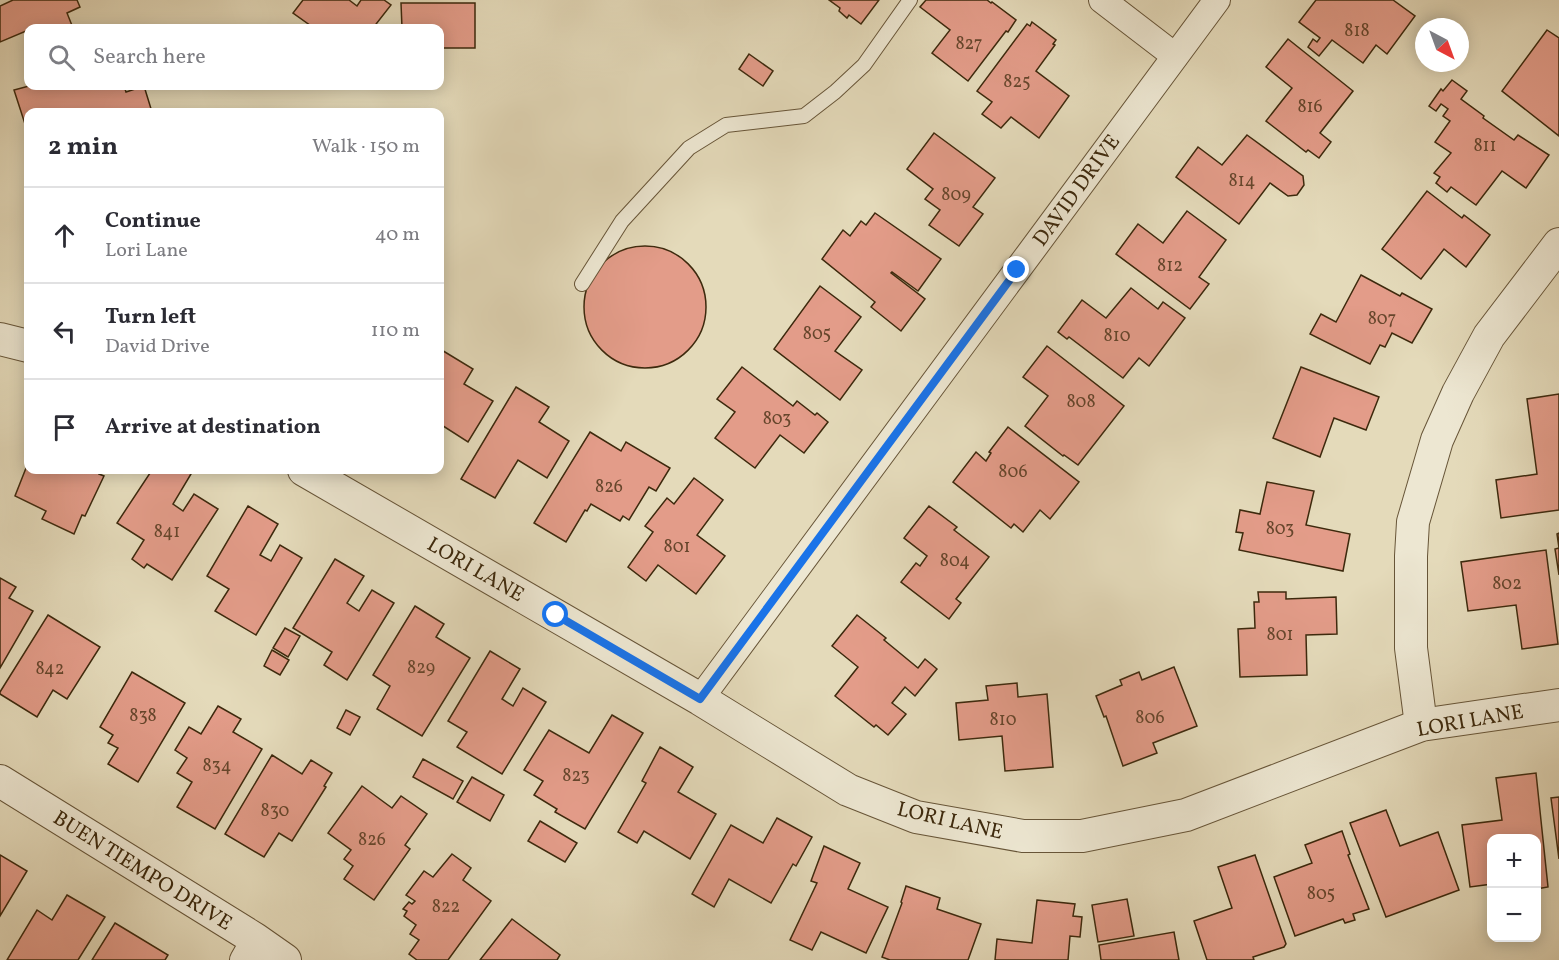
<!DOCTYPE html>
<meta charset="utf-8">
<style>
:root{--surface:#fff;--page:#f7f7f7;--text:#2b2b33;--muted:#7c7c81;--line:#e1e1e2}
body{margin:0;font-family:Vollkorn,serif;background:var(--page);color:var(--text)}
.controls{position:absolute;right:18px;bottom:18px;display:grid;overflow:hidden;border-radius:12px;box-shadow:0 3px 15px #0003}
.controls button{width:54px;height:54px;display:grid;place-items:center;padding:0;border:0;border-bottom:2px solid var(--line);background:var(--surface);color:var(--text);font:30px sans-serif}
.compass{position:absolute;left:1415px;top:18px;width:54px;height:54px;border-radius:50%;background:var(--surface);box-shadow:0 3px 15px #0003;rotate:139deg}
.stop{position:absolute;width:18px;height:18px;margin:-14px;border:4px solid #1a73e8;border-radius:50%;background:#fff}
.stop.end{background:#1a73e8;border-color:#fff;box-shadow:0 2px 6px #0008}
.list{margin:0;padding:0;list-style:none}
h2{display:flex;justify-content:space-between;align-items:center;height:78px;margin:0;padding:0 24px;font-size:26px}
h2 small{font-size:20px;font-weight:400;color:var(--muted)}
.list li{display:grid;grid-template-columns:39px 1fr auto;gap:18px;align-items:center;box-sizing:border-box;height:96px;padding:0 24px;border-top:2px solid var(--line)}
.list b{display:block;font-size:22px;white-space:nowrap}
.list p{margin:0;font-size:20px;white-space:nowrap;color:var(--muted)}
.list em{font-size:20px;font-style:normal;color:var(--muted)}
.icon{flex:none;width:33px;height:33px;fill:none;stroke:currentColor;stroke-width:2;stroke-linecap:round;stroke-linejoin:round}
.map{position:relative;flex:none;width:1559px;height:960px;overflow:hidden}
.search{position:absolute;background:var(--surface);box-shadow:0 3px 15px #0003;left:24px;top:24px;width:420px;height:66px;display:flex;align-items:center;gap:15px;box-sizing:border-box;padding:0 21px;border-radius:12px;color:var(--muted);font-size:22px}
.panel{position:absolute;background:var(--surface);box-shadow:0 3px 15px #0003;left:24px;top:108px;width:420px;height:366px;border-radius:12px}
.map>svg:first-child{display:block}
.building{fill:#e39c89;stroke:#3d290d;stroke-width:1.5}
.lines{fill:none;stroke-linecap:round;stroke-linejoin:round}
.service-casing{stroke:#675538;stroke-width:16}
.minor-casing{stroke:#675538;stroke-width:28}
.tertiary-casing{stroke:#675538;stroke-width:34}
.service{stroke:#ede7d2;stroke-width:14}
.minor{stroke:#ede7d2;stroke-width:26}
.tertiary{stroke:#ede7d2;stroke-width:32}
.route{stroke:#1a73e8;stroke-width:8}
.labels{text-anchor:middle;stroke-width:5;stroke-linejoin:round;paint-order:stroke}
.number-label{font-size:18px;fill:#66462c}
.street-label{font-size:21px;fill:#3d290d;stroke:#ede7d2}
</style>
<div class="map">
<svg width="1559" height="960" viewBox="0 0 1559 960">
<rect width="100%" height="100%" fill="#e4daba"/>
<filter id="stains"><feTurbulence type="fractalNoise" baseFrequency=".00333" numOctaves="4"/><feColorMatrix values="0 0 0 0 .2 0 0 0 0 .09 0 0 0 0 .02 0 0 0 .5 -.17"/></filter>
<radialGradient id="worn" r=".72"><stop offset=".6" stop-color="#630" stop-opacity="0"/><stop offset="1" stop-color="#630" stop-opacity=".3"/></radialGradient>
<g class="building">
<path d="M13,0H77L80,7L67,13L73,28H28V37L26,31L0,42V6Z"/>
<path d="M303,0H349L357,6L361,0H384L391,5L373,28H314L293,13Z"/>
<path d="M829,0H879L861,24L849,15L847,18L839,11L840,8Z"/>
<path d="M926,0H987L991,3L992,2L1016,20L1008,32L1006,31L968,81L932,53L950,30L920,7Z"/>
<path d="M1316,0H1393L1415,16L1387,54L1376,45L1363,63L1332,40L1319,56L1308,47L1313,39L1317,42L1320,38L1299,22Z"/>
<path d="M401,3H475V48H440V28H402Z"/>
<path d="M1032,22L1056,40L1053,44L1055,45L1036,71L1069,96L1039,138L1011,117L1001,128L982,114L992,102L977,91L1027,24L1030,26Z"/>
<path d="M1547,30L1559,38V136L1502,91Z"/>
<path d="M1288,39L1353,91L1320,133L1331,142L1319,158L1308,150L1306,152L1266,121L1292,88L1266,67Z"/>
<path d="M749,54L773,71L763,86L739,69Z"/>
<path d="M1452,80L1467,91L1461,99L1484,116L1483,118L1514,140L1518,135L1549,155L1526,188L1502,171L1476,205L1451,187L1447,192L1436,183L1440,177L1434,173L1451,153L1435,142L1450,121L1443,116L1448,109L1441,104L1436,111L1429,106L1441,89L1443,91Z"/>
<path d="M29,86H124L126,92L144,86L152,112H28V127H26L14,90Z"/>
<path d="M934,133L995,178L973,207L983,214L959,246L929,225L940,210L925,199L933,189L907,169Z"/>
<path d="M1247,135L1303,176L1304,185L1297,195L1288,196L1270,183L1239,224L1176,177L1198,147L1222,165Z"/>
<path d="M1427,191L1462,218L1464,215L1490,235L1466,267L1444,249L1421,279L1382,249Z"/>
<path d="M1187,211L1226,240L1199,277L1209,284L1190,309L1116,254L1138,224L1163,243Z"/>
<path d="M875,213L941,259L918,291L892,272L891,273L925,299L901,331L871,307L875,302L822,259L843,230L850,236L861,221L866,225Z"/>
<circle cx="645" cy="307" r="61"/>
<path d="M1361,275L1400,296L1402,293L1432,309L1412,343L1392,333L1385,347L1380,345L1370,364L1310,334L1321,314L1336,322Z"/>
<path d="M820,286L861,317L835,351L862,370L840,400L774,349Z"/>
<path d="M1131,288L1158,309L1163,302L1185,318L1149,366L1139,358L1123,378L1069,337L1067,339L1058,332L1082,300L1106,318Z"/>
<path d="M1047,346L1124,406L1078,465L1064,455L1063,456L1025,426L1048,396L1023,377Z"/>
<path d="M440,349L473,369L464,384L493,401L468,442L440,424Z"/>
<path d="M742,367L793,406L797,401L815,415L817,413L828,422L804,453L780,435L755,468L715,438L735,412L717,399Z"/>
<path d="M1301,367L1379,397L1366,430L1334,418L1320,457L1273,438Z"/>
<path d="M516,387L549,407L539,422L569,441L547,478L518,460L495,498L461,479Z"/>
<path d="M1559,394V510L1501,518L1496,480L1537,474L1527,399Z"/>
<path d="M1008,427L1079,482L1050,519L1040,510L1023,532L1014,524L1011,528L953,482L976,452L986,461L991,453L989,452Z"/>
<path d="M590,432L621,451L626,442L670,468L656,491L649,487L629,520L623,516L620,521L591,504L587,511L585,510L566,542L534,523Z"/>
<path d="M28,463V470H101L99,474L104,476L85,516L82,515L74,534L42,519L46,511L15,496Z"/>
<path d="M152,470H184L191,474L173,504L183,511L194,494L218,509L172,580L147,564L144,568L132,559L144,540L117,523Z"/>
<path d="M694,478L723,500L697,535L725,556L696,594L658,565L646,581L628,567L653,532L645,526L667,498L674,504Z"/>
<path d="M1267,482L1314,491L1306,525L1350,534L1343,571L1239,550L1243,533L1236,532L1240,510L1260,514Z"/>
<path d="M248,506L278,524L260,555L271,561L280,545L302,558L256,635L215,611L229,589L207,576Z"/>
<path d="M929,506L957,527L954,530L989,557L956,599L961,603L949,619L901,582L916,563L920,566L927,556L904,538Z"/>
<path d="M1559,533V575L1555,549L1559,548L1557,534Z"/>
<path d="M1546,550L1558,644L1522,649L1516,605L1468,611L1461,562Z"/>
<path d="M335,559L364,576L347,603L359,611L372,590L394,603L347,680L324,665L332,652L293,628Z"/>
<path d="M0,578L16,587L9,598L33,611L0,668Z"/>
<path d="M1258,592H1286V599L1336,597L1337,634L1306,635L1307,675L1240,677L1238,629L1255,628L1254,602H1259Z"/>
<path d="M415,606L444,624L436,637L470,658L422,736L377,709L390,686L373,675Z"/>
<path d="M48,615L100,647L67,699L53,690L37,717L0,694V692Z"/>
<path d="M857,615L886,638L884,640L918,668L925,659L937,669L915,696L905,687L892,703L906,714L888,735L876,725L874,727L835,696L858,667L832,646Z"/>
<path d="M285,628L300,636L288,657L273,648Z"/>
<path d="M272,650L289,660L280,675L264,666Z"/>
<path d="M490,651L520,669L502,699L513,706L523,688L546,702L502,774L457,747L467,732L448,721Z"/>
<path d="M1174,667L1197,726L1153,743L1157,753L1123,766L1106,716L1104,717L1096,696L1122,685L1120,680L1139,672L1142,680Z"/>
<path d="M132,672L185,703L138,782L108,764L118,748L108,743L113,735L100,727Z"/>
<path d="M1017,683L1018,697L1047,694L1053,767L1005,771L1002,736L959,740L956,703L988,700L986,686Z"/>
<path d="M218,706L241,719L233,732L262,749L215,829L177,807L192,782L177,773L187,758L175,750L189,727L201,734Z"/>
<path d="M346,710L360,717L350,735L337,728Z"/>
<path d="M612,715L643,733L585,829L555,812L557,809L534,795L543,781L524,770L549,730L589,753Z"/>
<path d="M660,747L693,767L678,792L716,814L690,859L644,831L637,843L618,832L646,783L642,781Z"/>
<path d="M272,755L302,774L311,760L332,773L324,786L326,787L292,841L279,833L264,857L225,834Z"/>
<path d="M423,759L463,781L453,799L413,777Z"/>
<path d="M1536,773L1548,887L1536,889V838H1492V884L1470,887L1462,825L1502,820L1496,778Z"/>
<path d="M472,777L504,795L490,821L457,802Z"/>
<path d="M362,786L392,808L401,796L427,814L405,845L410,849L374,900L344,879L353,866L344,859L351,850L328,833Z"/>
<path d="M1559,797V859L1551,798Z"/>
<path d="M1386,810L1400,846L1438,832L1459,890L1386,917L1350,823Z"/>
<path d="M777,818L812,837L796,866L793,864L771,903L729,879L714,907L692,894L731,825L763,843Z"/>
<path d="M540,821L577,843L565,862L528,841Z"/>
<path d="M1342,831L1350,854L1348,855L1369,909L1353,914L1355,920L1345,923L1343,919L1295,936L1274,877L1312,863L1305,845Z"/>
<path d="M824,846L860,863L848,889L888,907L866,953L821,932L812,950L790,940L817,883L811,881Z"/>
<path d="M452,854L471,868L463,880L491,901L448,960H417L409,954L419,940L410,934L416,925L404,916L407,911L403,909L409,902L412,904L415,901L406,895L424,871L433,877Z"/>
<path d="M0,855L27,871L0,916Z"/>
<path d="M1255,855L1286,944L1284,947L1253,957L1254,960H1207L1194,921L1232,908L1218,867Z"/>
<path d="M906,886L940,898L937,909L981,924L968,960H890L882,957L902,903L901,902Z"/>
<path d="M67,895L105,917L78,960H7L37,910L52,920Z"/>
<path d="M1127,899L1134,936L1098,942L1092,905Z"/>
<path d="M1037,900L1075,904L1073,916L1082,917L1080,937L1070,936L1068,960H995L997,939L1032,943Z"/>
<path d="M512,919L560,955L557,960H480Z"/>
<path d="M115,923L168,955L165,960H92Z"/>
<path d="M1174,932L1179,960H1101L1099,945Z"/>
</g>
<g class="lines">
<g class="service-casing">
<path id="service" d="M582,284L622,221L689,148L726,125L804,116L835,92L864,65L910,0"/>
</g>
<g class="minor-casing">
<g id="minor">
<path d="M1102,0L1175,56"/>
<path d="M700,699L1217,0"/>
<path d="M243,960L255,939"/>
</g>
</g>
<g class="tertiary-casing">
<g id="tertiary">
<path d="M0,339L28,346"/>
<path d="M304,470L700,699L848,790L916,817L1023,836H1082L1186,815L1421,725L1559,705"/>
<path d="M1421,725L1411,648V556L1413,522L1437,440L1458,393L1489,336L1559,244"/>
<path d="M0,781L255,939L285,960"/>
</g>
</g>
<use href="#service" class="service"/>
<use href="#minor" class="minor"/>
<use href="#tertiary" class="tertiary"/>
</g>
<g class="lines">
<path class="route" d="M556,615L700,699L1017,270"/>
</g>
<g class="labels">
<g class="number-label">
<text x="1357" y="36">818</text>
<text x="969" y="49">827</text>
<text x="1017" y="87">825</text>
<text x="1310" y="112">816</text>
<text x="1485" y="151">811</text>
<text x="1242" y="186">814</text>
<text x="956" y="200">809</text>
<text x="1170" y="271">812</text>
<text x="1382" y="324">807</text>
<text x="817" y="339">805</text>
<text x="1117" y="341">810</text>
<text x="1081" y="407">808</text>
<text x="777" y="424">803</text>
<text x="1013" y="477">806</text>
<text x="609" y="492">826</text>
<text x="1280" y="534">803</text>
<text x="167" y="537">841</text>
<text x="677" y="552">801</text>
<text x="955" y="566">804</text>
<text x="1507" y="589">802</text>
<text x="1280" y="640">801</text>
<text x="421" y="673">829</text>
<text x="50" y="674">842</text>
<text x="143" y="721">838</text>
<text x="1150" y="723">806</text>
<text x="1003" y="725">810</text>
<text x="217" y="771">834</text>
<text x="576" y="781">823</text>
<text x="275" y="816">830</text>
<text x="372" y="845">826</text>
<text x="1321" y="899">805</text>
<text x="446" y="912">822</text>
</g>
<g class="street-label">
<text transform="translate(1076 190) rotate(-54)" y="7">DAVID DRIVE</text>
<text transform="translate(476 569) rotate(30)" y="7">LORI LANE</text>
<text transform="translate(1470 720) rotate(-10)" y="7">LORI LANE</text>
<text transform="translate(950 820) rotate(13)" y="7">LORI LANE</text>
<text transform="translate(143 870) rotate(32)" y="7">BUEN TIEMPO DRIVE</text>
</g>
</g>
<rect width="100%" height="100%" filter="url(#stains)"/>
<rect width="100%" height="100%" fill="url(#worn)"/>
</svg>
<div class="controls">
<button>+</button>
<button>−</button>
</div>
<svg class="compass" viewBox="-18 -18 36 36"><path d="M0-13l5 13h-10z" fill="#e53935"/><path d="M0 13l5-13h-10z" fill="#7c7c81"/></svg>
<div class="stop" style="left:556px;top:615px"></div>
<div class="stop end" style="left:1017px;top:270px"></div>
<div class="search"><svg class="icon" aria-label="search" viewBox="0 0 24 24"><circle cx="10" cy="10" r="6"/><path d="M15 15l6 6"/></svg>Search here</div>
<section class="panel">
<h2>2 min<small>Walk · 150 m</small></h2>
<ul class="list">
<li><svg class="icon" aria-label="ahead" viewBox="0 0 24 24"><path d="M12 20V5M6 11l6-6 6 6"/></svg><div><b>Continue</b><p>Lori Lane</p></div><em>40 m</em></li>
<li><svg class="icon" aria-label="left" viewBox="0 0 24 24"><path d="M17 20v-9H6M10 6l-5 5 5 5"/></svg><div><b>Turn left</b><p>David Drive</p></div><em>110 m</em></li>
<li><svg class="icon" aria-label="arrive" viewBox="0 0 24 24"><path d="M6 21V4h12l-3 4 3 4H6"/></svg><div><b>Arrive at destination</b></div></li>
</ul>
</section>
</div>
